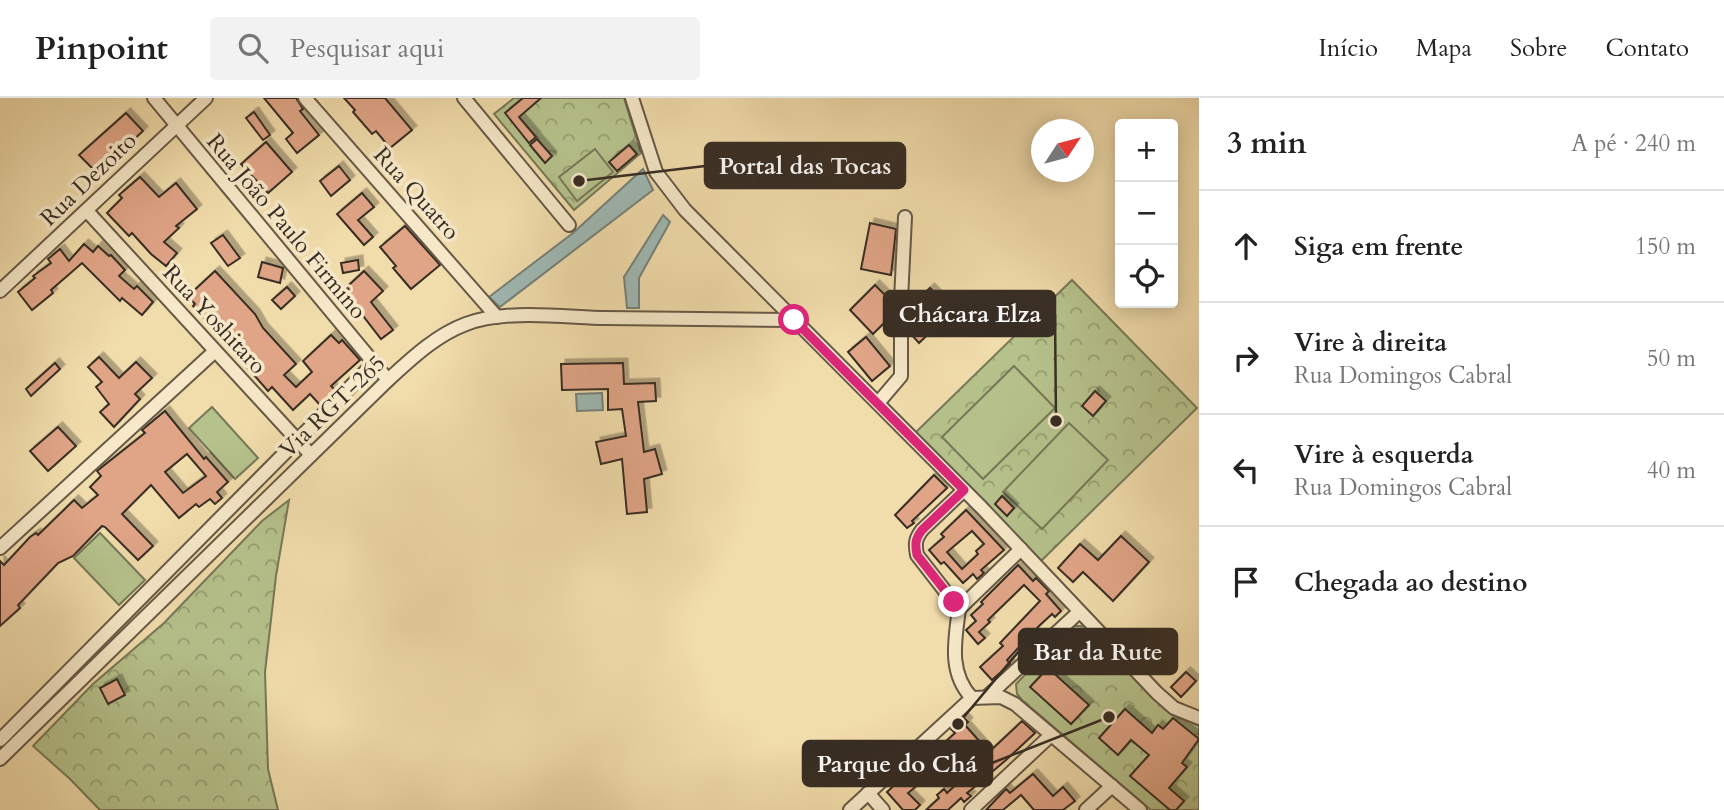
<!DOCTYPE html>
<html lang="pt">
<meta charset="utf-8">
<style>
:root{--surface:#fff;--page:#f2f2f2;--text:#222;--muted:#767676;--line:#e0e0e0}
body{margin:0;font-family:Cardo,serif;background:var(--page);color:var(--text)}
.controls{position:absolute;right:21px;top:21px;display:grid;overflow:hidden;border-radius:7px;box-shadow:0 4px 18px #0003}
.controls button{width:63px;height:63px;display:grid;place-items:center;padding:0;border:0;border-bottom:2px solid var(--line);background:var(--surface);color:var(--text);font:35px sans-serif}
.compass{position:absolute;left:1031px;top:21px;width:63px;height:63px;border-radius:50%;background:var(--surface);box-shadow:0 4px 18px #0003;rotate:54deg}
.stop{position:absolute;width:21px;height:21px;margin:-16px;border:5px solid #db2777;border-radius:50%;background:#fff}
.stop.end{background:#db2777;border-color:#fff;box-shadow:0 2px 7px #0008}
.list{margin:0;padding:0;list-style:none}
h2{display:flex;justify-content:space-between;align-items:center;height:91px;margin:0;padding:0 28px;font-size:30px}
h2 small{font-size:23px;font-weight:400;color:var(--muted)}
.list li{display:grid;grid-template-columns:46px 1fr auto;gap:21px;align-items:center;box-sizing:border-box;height:112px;padding:0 28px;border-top:2px solid var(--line)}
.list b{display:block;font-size:26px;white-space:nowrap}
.list p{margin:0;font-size:23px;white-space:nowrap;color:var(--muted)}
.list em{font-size:23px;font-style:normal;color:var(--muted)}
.icon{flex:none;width:38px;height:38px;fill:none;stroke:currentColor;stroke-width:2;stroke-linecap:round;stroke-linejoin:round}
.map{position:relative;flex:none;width:1199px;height:712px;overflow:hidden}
header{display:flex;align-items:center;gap:42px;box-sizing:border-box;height:98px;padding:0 35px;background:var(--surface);border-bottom:2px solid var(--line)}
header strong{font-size:33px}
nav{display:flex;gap:38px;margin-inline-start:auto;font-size:24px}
.search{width:490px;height:63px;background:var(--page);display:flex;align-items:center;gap:18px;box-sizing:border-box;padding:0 24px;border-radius:7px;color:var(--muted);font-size:26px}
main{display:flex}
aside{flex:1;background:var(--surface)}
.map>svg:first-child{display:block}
.forest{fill:url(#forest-crowns);stroke:#767858;stroke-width:2}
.pitch{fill:#b6c28c;stroke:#767858;stroke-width:2}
.water{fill:#9fb9b4;stroke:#75817a;stroke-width:2}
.building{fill:#e0a587;stroke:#372d24;stroke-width:2;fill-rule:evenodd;filter:url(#shadow)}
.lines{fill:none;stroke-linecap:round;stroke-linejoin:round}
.minor-casing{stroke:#665946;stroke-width:16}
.minor{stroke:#f6e8c8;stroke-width:12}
.route{stroke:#db2777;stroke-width:9}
.labels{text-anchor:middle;stroke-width:7;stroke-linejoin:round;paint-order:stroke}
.street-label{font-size:23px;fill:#372d24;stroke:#f6e8c8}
.leader{fill:none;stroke:#372d24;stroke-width:2.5}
.callout-dot{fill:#372d24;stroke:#f6e8c8;stroke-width:2.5}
.callout{fill:#372d24;stroke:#372d24;stroke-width:2.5}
.callout-label{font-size:24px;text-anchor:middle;font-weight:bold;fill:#fff}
</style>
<header>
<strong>Pinpoint</strong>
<div class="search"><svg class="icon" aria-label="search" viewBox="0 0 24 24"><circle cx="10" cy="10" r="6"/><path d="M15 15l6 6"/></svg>Pesquisar aqui</div>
<nav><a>Início</a><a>Mapa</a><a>Sobre</a><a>Contato</a></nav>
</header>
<main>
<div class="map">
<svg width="1199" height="712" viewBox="0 0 1199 712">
<defs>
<pattern id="forest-crowns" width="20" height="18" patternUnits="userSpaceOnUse" patternTransform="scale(1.75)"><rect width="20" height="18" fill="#b6c28c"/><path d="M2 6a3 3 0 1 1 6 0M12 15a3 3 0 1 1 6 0" fill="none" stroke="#959e72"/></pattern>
<filter id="shadow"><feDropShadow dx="4.5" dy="-4.5" stdDeviation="0" flood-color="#0004"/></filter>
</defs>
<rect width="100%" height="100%" fill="#f1dcab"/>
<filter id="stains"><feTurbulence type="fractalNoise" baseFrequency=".00286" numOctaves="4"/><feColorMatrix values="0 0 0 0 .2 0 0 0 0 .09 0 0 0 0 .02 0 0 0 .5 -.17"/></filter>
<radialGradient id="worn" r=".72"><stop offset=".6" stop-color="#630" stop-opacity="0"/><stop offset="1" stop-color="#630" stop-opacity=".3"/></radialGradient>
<g class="forest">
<path d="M514,0H624L641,55L574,112L494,16Z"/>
<path d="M1072,182L1197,310L1040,464L915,335Z"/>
<path d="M289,402L276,478L265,574L268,671L278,712H100L70,681L33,648L93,586L164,525L262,423Z"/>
<path d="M1073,528H1085L1171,616L1199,627V712H1151L1022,602L1017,596L1016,586Z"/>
</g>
<g class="pitch">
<path d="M595,51L613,74L577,103L559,79Z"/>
<path d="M1014,268L1055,310L983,381L942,339Z"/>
<path d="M212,309L258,360L235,381L189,330Z"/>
<path d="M1069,325L1108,362L1042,431L1003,394Z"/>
<path d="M100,435L145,482L119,507L74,460Z"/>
</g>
<g class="water">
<path d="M643,71L653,92L500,209L489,199L573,135Z"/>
<path d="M663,117L670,124L639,180V210H627L624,179Z"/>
<path d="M602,295L603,312L577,313L576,296Z"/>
</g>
<g class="building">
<path d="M264,0H296L303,11L300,13L319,37L297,55L286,41L293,35Z"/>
<path d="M344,0H385L412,32L390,50L376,33L372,36L353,14L355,12Z"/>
<path d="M523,0H541L519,19L536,39L529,45L505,15Z"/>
<path d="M254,14L270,37L263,42L246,20Z"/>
<path d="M126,15L143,33L132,43L130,41L96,74L79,57Z"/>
<path d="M537,41L552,58L545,65L530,47Z"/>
<path d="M266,44L292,74L268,95L241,66Z"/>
<path d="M629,47L637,56L617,73L609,64Z"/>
<path d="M339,68L350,82L331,98L320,83Z"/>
<path d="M140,79L159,99L176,85L197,111L176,128L179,130L164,144L177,155L166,168L151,156L132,135L129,138L107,115L122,100L119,97Z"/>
<path d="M362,95L374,109L358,122L373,139L364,147L337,116Z"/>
<path d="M870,125L896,131L891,177L861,171Z"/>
<path d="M405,128L440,167L411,191L393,170L396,168L380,149Z"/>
<path d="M223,137L240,160L228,168L211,145Z"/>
<path d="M84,146L93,154L98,148L109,158L111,157L125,172L119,178L134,191L137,188L153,204L142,217L122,200L120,203L82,165L51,192L53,195L32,212L18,194L35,180L33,178L51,165L48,161L60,151L69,163Z"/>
<path d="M358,162L359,172L343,175L341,165Z"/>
<path d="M262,164L283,170L280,185L258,179Z"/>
<path d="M215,173L255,216L263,230L296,266L284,277L296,289L312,274L303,263L331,237L339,245L342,242L360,262L331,288L335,292L320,307L310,296L293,312L272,289L268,293L193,208L195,206L188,198Z"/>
<path d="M364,173L383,193L371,204L393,232L381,241L360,214L354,220L335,200Z"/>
<path d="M875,187L892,204V217L873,236L850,212Z"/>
<path d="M287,189L295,198L281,211L272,202Z"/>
<path d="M930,190L952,213L919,245L910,235L919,227L910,217V209Z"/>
<path d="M866,239L890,268L872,283L848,254Z"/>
<path d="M99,259L119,280L136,264L152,280L135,296L140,301L114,329L100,314L109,306L96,289L102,284L88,269Z"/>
<path d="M55,265L60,271L31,298L26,291Z"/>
<path d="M623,265L624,286L655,285L656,303L638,304L644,354L655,351L662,376L644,381L647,414L627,416L622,361L601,366L596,344L626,338L622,311L608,312V291L562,292L561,266Z"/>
<path d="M1095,293L1106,303L1093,318L1082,308Z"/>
<path d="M165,313L204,361L206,359L228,384L217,394L222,400L215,406L210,401L199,409L196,406L179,420L151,387L122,416L153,448L138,462L105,429L102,428L73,458L58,465L18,507L20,510L0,528V463L4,467L30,439L36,435L38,437L74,402L82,410L98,397L90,389L101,378L97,373L145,335L142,332ZM187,356L206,378L183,395L165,374Z"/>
<path d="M58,329L76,348L48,373L30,353Z"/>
<path d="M934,377L947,390L912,423L914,425L907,430L895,417Z"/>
<path d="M1002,398L1014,410L1007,418L995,406Z"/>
<path d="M966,412L1004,452L981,472L984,475L977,481L973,476L963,485L944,464L941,466L929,452L944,439L941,436ZM972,433L984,446L976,453L978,456L962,471L947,454Z"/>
<path d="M1121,438L1149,464L1113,503L1083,474L1073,484L1058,470L1080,446L1098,462Z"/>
<path d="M1018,467L1033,483L1036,480L1049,493L1046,496L1061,513L1055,519L1052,516L1039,528L1007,562L1010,566L992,582L980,569L1003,548L1000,545L1040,503L1024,487L988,522L990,524L979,534L985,540L978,546L966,532L976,523L971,517L983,506L981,504Z"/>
<path d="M1048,570L1089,607L1071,626L1030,589Z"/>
<path d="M1186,574L1196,583L1181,599L1171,589Z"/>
<path d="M117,581L125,597L108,606L100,590Z"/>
<path d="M1125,611L1152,635L1158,627L1163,631L1173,620L1199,641L1182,665L1187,669L1169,690L1184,703L1176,712H1170L1130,678L1149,657L1131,642L1118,657L1099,640Z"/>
<path d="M964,620L968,624L965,627L989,654L1022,623L1035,635L1006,662L992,674L990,672L975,685L977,687L967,695L971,698L964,704L961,700L948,712H926L939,700L937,697L944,691L947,695L961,682L958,679L970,668L959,656L937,675L935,673L908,695L920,707L915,712H903L887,694L901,681L899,679L906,673L918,665L920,667L955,635L951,631Z"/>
<path d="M1033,676L1053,698L1063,689L1075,703L1063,712H1034L1021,697L1003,712H986L1006,691L1010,695Z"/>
</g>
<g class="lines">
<g class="minor-casing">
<g id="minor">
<path d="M154,0L388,282"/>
<path d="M305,0L497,219"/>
<path d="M464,0L569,127"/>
<path d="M632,0L656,74L685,112L981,409L1157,595L1174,610L1199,620"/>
<path d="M87,113L311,357"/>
<path d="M0,193L206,0"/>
<path d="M878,305L901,278V202L905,119"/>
<path d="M964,392L922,432C915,441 915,446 917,457L959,511C955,542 948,575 972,600"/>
<path d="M0,450L215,253"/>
<path d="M959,511L1021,451"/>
<path d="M988,598L1079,514"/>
<path d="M972,600L1001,599L1015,606L1140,712"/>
<path d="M0,642L374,265"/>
<path d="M0,661L388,282C411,261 436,237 466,226C506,211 563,219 605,220C668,221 731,221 794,222"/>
<path d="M868,695L883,712"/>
<path d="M850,712L972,600"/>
<path d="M971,712L1050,638"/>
<path d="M1086,712L1112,688"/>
</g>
</g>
<use href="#minor" class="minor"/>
</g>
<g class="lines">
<path class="route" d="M794,222L964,392L922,432C915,441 915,446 917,457L954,504"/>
</g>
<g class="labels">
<g class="street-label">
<text transform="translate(88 81) rotate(-44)" y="8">Rua Dezoito</text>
<text transform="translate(417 95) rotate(48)" y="8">Rua Quatro</text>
<text transform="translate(287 128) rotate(50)" y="8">Rua João Paulo Firmino</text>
<text transform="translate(215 221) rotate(47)" y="8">Rua Yoshitaro</text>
<text transform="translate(332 308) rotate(-44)" y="8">Via RGT-265</text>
</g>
</g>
<path class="leader" d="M579 83L705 68M1056 323L1055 216M958 626L1019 553M1109 619L992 665"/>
<g class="callout-dot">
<circle cx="579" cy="83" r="7"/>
<circle cx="1056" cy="323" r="7"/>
<circle cx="958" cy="626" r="7"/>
<circle cx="1109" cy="619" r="7"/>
</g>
<g class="callout">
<rect x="705" y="45" width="200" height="45" rx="7"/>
<rect x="884" y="193" width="171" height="45" rx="7"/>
<rect x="1019" y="531" width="158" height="45" rx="7"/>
<rect x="803" y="643" width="189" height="45" rx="7"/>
</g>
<g class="callout-label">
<text x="805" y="76">Portal das Tocas</text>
<text x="970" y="224">Chácara Elza</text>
<text x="1098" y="562">Bar da Rute</text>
<text x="897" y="674">Parque do Chá</text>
</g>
<rect width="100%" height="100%" filter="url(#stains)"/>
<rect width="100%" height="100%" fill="url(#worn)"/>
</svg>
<div class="controls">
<button>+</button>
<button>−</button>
<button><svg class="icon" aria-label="locate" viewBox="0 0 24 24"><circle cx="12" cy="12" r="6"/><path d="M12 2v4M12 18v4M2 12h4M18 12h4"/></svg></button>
</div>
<svg class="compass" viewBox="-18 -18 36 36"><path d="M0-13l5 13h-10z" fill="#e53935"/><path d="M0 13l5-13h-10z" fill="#767676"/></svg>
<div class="stop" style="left:794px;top:222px"></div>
<div class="stop end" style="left:954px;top:504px"></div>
</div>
<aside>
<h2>3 min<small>A pé · 240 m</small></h2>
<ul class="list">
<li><svg class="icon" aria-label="ahead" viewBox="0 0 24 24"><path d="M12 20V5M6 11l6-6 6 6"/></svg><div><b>Siga em frente</b></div><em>150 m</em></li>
<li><svg class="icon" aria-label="right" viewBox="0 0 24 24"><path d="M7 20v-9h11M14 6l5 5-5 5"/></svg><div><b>Vire à direita</b><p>Rua Domingos Cabral</p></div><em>50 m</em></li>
<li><svg class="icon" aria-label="left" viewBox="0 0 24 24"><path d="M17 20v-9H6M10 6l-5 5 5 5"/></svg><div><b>Vire à esquerda</b><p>Rua Domingos Cabral</p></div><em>40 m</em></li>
<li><svg class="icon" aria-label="arrive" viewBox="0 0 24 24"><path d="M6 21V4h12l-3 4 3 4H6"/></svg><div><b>Chegada ao destino</b></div></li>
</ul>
</aside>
</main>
